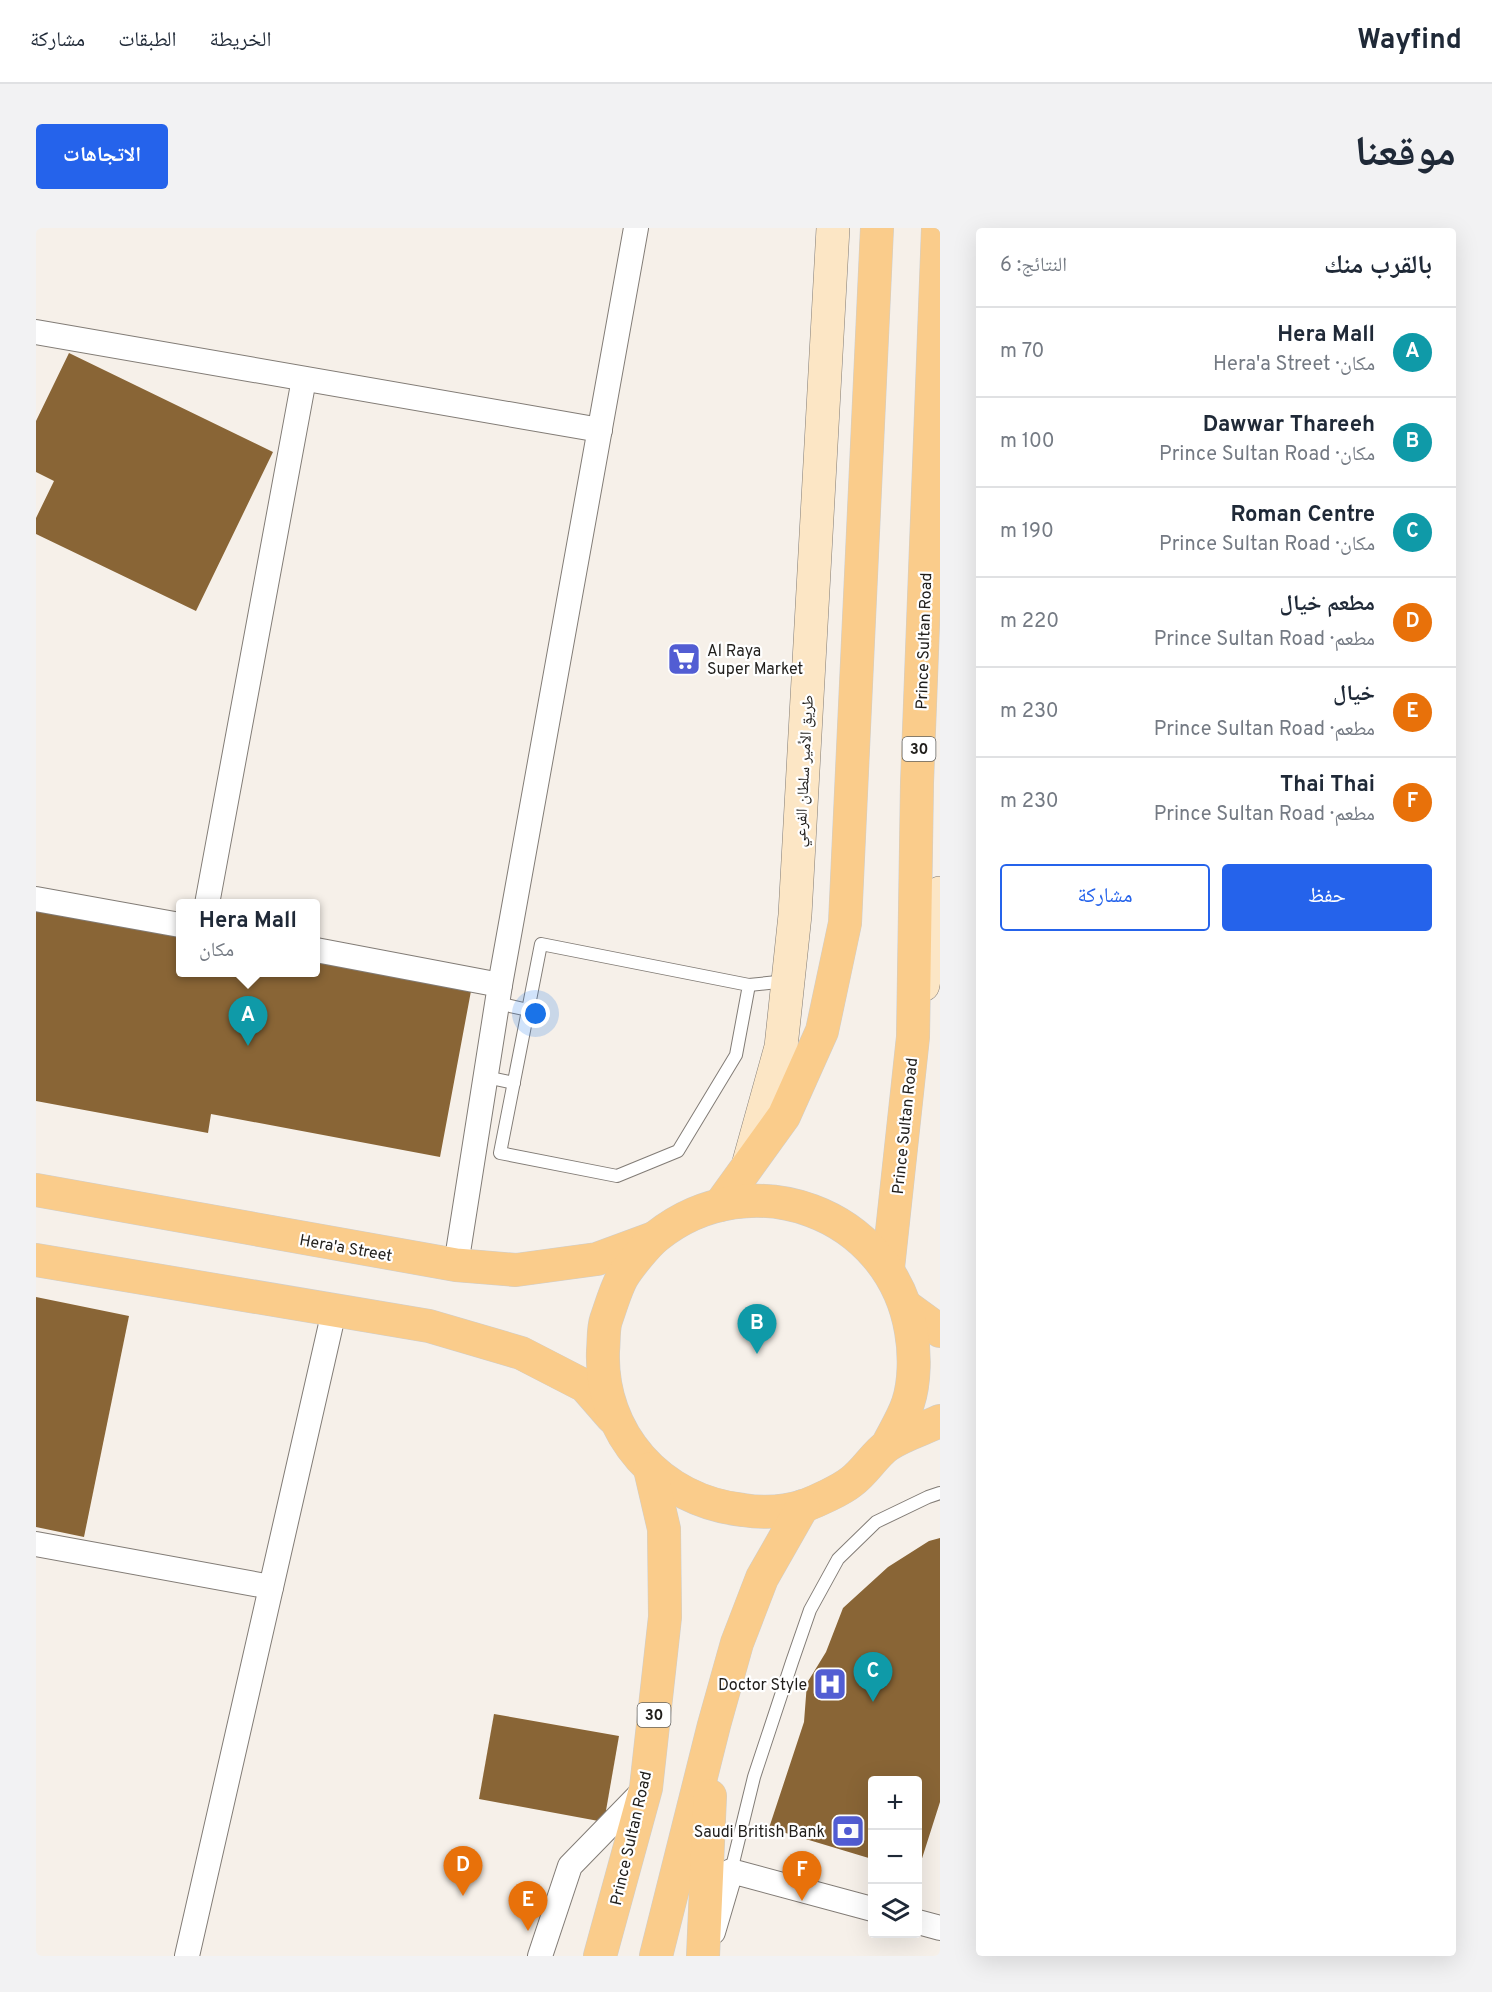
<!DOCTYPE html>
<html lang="ar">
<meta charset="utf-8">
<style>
:root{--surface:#fff;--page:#f2f2f3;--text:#1f2937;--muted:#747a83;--line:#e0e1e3;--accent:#2563eb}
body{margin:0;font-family:Overpass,"Noto Naskh Arabic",sans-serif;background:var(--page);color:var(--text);direction:rtl}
.controls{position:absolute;right:18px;bottom:18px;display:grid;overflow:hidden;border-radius:6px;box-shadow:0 6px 24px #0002}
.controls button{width:54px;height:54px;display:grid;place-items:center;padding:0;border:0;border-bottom:2px solid var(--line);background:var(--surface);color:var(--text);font:30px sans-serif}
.you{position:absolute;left:500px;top:786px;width:21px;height:21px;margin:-15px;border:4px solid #fff;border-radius:50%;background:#1a73e8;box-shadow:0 0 0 9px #1a73e833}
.badge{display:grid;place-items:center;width:39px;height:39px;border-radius:50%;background:var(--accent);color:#fff;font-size:20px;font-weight:700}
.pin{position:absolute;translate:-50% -50px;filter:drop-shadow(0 2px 3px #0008)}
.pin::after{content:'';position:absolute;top:32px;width:21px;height:18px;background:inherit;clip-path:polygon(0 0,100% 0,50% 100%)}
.popup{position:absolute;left:140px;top:671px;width:144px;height:78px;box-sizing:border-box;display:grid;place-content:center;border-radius:6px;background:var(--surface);filter:drop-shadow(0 2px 4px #0005);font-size:20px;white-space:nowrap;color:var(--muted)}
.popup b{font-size:22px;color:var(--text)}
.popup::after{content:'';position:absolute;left:50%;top:100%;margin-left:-12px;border:12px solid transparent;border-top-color:var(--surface)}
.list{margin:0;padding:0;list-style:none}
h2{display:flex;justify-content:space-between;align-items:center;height:78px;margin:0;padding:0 24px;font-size:26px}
h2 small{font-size:20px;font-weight:400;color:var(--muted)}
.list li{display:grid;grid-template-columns:39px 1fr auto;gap:18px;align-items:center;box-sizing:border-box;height:90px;padding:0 24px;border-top:2px solid var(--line)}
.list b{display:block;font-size:22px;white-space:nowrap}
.list p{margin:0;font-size:20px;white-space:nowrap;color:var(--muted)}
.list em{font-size:20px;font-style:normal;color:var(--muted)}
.actions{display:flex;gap:12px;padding:18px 24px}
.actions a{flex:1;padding:14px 0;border:2px solid var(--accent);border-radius:6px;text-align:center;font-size:21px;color:var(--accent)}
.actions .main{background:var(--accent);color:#fff}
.icon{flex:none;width:33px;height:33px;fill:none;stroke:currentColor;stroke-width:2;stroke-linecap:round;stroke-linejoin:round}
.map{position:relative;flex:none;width:904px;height:1728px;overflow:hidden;direction:ltr;border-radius:6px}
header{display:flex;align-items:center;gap:36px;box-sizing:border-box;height:84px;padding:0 30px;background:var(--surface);border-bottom:2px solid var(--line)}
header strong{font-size:28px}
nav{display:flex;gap:33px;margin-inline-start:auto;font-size:21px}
.intro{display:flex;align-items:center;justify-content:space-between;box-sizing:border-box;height:144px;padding:0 36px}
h1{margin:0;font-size:42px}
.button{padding:15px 27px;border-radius:6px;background:var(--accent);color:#fff;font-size:21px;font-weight:700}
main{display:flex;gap:36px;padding:0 36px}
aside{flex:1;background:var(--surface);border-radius:6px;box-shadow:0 6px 24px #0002}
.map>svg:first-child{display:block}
.building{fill:#896536}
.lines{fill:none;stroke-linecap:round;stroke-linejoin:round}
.service-casing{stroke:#827c76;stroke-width:14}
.minor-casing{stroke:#827c76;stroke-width:26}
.secondary-casing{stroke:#827c76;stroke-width:34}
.primary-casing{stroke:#cececd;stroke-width:34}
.service{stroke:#fff;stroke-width:12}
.minor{stroke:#fff;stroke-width:24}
.secondary{stroke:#fce6c5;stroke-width:33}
.primary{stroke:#facc8b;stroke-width:33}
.labels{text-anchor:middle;stroke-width:4.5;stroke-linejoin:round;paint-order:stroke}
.shield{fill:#fff;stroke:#63625f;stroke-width:1.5}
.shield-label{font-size:15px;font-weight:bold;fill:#201e1b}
.street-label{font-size:16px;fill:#201e1b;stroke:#fff}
.poi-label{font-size:16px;fill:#201e1b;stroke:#fff;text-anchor:end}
</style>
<header>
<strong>Wayfind</strong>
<nav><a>الخريطة</a><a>الطبقات</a><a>مشاركة</a></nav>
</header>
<div class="intro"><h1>موقعنا</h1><a class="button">الاتجاهات</a></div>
<main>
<aside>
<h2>بالقرب منك<small>النتائج: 6</small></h2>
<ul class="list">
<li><span class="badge" style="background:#0f9aa8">A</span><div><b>Hera Mall</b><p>مكان · Hera'a Street</p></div><em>70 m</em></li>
<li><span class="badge" style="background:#0f9aa8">B</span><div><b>Dawwar Thareeh</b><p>مكان · Prince Sultan Road</p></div><em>100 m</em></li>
<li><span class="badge" style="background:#0f9aa8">C</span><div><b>Roman Centre</b><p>مكان · Prince Sultan Road</p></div><em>190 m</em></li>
<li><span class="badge" style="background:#e8710a">D</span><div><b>مطعم خيال</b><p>مطعم · Prince Sultan Road</p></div><em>220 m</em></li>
<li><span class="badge" style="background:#e8710a">E</span><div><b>خيال</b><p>مطعم · Prince Sultan Road</p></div><em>230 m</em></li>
<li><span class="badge" style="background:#e8710a">F</span><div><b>Thai Thai</b><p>مطعم · Prince Sultan Road</p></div><em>230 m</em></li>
</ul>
<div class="actions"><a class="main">حفظ</a><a>مشاركة</a></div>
</aside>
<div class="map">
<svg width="904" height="1728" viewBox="0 0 904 1728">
<rect width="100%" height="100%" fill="#f6f0e9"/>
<g class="building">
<path d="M33,125L237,224L160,383L0,306V290L18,253L0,244V193Z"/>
<path d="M0,681L144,708V744H280V733L435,763L404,929L175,886L172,905L0,873Z"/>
<path d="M0,1069L93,1088L48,1309L0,1299Z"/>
<path d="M904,1310V1574L882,1643V1552H836V1631L733,1600L768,1494L771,1455L790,1424L807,1380L852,1339L893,1313Z"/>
<path d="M458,1486L583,1508L568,1594L443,1571Z"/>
</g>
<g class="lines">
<g class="service-casing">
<g id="service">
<path d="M505,716L713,757L700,827L642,923L581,948L464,925Z"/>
<path d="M713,757L751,753"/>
<path d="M461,775L492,782"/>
<path d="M450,849L478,855"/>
<path d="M695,1643L718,1549L756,1434L774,1382L802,1331L840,1294L892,1269L904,1265"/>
</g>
</g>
<g class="minor-casing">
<g id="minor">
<path d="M0,104L564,202"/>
<path d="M0,671L144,697"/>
<path d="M171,676L268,151"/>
<path d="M280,722L464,757"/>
<path d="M420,1037L464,757L600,0"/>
<path d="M0,1316L235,1359"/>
<path d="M882,1694L904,1700"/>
<path d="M677,1704L695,1643L836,1681"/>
<path d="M151,1728L298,1083"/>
<path d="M504,1728L534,1638L608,1562"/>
</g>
</g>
<g class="secondary-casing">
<g id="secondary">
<path d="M887,757L904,665"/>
<path d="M713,934L745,819L759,687L797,0"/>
</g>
</g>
<g class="primary-casing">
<g id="primary">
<path d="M0,962L420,1037L480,1042L561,1031L618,1010"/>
<path d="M684,977L748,888L786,803L809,695L841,0"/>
<path d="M0,1032L393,1098L485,1125L549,1158L576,1189"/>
<path d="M852,1040L877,809L881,555L902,0"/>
<path d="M871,1079L904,1103"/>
<path d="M851,1218C858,1204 867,1190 872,1175C879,1154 879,1125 875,1103C855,984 715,933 621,1008C611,1016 594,1037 587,1048C580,1060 575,1078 570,1092C567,1101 568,1113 567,1123C564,1206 624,1273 707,1282C726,1285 749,1284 768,1278C781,1273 805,1262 815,1254C829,1244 838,1227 852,1217C867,1207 887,1201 904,1193"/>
<path d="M564,1728L610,1560L629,1389L628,1301L614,1241"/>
<path d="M620,1728L678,1497L701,1415L726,1350L767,1278"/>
<path d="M667,1728L674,1568"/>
</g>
</g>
<use href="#service" class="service"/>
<use href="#minor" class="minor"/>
<use href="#secondary" class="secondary"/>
<use href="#primary" class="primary"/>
</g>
<defs>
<g id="supermarket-square" transform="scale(1.725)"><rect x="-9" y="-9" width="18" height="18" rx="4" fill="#525dd3" stroke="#fff"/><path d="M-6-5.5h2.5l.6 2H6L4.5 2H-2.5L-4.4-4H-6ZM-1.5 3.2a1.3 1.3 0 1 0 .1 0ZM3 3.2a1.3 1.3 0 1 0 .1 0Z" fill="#fff"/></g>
<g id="hospital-square" transform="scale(1.725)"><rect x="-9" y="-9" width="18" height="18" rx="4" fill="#525dd3" stroke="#fff"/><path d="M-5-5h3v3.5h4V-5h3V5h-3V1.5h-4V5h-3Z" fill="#fff"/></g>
<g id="bank-square" transform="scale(1.725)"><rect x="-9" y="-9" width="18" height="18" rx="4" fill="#525dd3" stroke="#fff"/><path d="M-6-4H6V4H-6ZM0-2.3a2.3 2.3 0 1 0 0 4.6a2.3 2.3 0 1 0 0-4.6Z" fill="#fff"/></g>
</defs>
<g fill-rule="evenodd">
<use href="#supermarket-square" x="648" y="431"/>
<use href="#hospital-square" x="794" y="1456"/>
<use href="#bank-square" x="812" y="1603"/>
</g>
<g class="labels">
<g class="shield">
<rect x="866.5" y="509" width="33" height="24" rx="4.5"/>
<rect x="601.5" y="1475" width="33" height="24" rx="4.5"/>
</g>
<g class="shield-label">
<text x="883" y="526">30</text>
<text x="618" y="1492">30</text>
</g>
<g class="street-label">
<text transform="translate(887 413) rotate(-88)" y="6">Prince Sultan Road</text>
<text transform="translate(767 543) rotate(-87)" y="6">طريق الأمير سلطان الفرعي</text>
<text transform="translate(868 898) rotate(-84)" y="6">Prince Sultan Road</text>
<text transform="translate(310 1019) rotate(10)" y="6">Hera'a Street</text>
<text transform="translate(594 1610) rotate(-77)" y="6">Prince Sultan Road</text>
</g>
<g class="poi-label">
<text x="671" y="428" text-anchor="start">Al Raya<tspan x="671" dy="18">Super Market</tspan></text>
<text x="771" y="1462">Doctor Style</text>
<text x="789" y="1609">Saudi British Bank</text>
</g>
</g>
</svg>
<div class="controls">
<button>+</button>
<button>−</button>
<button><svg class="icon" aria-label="layers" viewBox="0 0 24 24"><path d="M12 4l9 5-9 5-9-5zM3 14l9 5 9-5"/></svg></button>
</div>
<div class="you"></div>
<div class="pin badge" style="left:212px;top:818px;background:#0f9aa8">A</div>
<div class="popup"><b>Hera Mall</b>مكان</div>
<div class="pin badge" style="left:721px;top:1126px;background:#0f9aa8">B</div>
<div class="pin badge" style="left:837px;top:1474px;background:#0f9aa8">C</div>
<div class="pin badge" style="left:427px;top:1668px;background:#e8710a">D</div>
<div class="pin badge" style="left:492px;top:1703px;background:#e8710a">E</div>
<div class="pin badge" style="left:766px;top:1673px;background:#e8710a">F</div>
</div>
</main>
